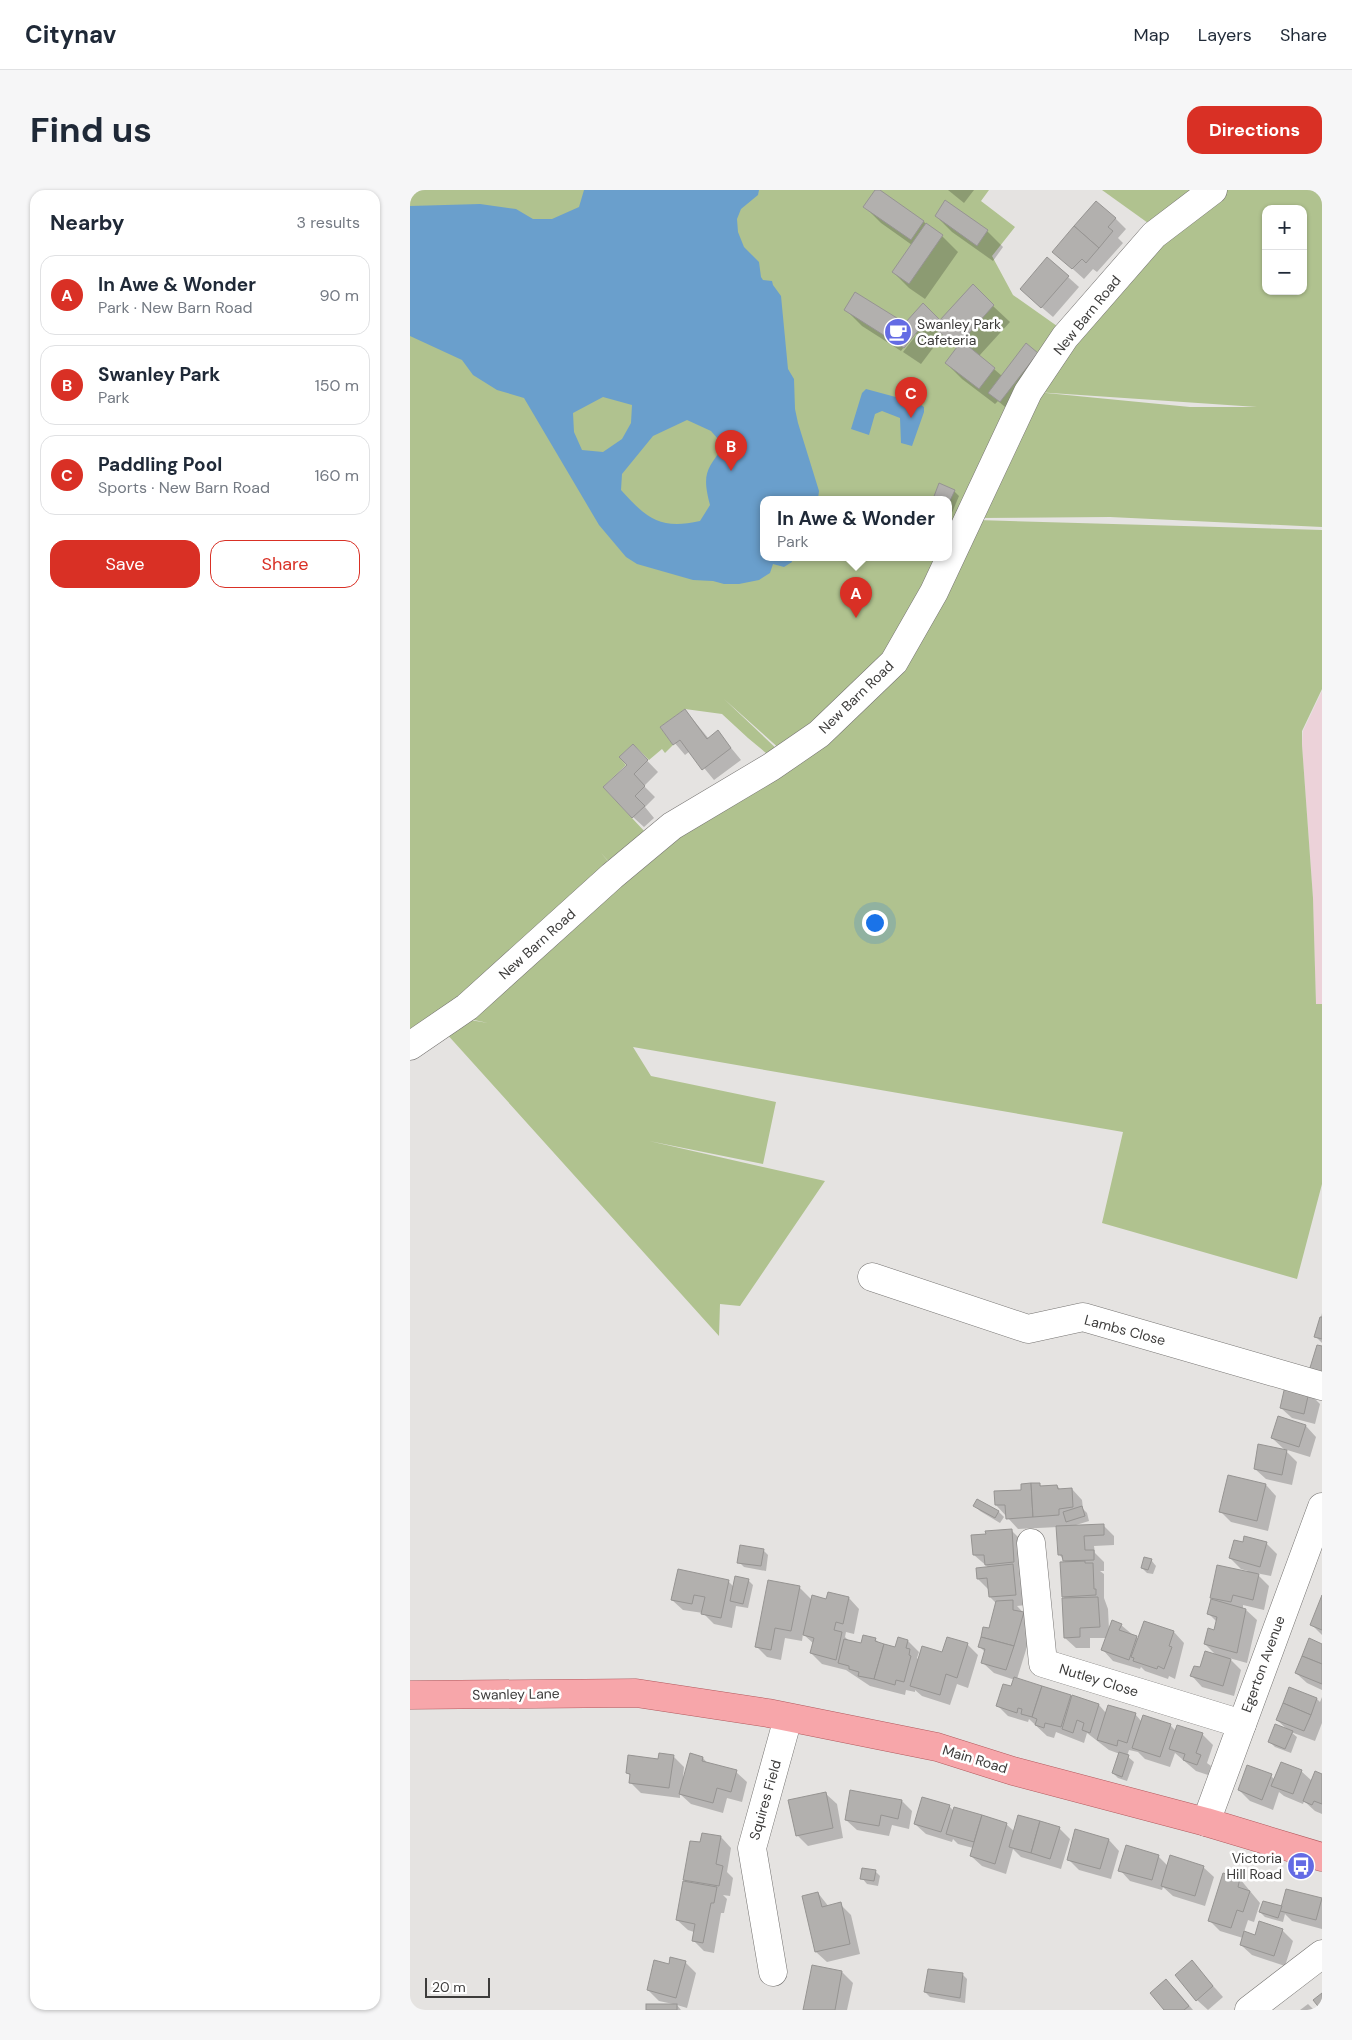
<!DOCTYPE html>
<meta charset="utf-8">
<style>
:root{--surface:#fff;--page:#f6f6f7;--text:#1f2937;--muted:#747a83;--line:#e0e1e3;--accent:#d93025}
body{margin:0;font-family:"DM Sans",sans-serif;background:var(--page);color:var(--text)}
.controls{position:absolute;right:15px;top:15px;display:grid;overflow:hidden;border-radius:10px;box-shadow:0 1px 4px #0004}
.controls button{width:45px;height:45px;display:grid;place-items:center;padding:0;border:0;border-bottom:1px solid var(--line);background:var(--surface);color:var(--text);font:25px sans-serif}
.scale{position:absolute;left:15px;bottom:12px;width:65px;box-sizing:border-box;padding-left:5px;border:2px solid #3d3c3b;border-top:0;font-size:14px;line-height:18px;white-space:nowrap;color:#3d3c3b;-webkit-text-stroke:4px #fff;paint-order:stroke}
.you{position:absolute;left:464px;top:732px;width:18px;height:18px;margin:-12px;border:4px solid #fff;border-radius:50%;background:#1a73e8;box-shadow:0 0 0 8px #1a73e833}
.badge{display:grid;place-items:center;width:32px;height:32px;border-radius:50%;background:var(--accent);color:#fff;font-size:16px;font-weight:700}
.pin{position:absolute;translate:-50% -41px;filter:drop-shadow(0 1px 2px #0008)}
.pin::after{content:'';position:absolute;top:26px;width:18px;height:15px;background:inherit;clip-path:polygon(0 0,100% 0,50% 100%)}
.popup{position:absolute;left:350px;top:306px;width:192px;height:65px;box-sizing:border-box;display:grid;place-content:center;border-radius:10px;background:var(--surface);filter:drop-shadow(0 1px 4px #0005);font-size:16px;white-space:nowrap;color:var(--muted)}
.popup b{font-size:19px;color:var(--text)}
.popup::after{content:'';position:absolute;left:50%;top:100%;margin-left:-10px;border:10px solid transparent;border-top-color:var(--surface)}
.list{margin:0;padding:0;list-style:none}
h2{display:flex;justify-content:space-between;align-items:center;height:65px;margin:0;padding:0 20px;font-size:21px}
h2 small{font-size:16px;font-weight:400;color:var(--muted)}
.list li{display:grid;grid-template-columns:32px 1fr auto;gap:15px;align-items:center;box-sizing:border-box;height:80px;margin:0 10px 10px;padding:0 10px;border:1px solid var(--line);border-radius:15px}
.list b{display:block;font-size:19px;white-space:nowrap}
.list p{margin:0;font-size:16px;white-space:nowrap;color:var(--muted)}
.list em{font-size:16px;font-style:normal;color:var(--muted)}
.actions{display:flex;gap:10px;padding:15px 20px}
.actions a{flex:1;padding:11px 0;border:1px solid var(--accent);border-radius:15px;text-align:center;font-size:18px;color:var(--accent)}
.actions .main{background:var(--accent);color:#fff}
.map{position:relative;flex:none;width:912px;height:1820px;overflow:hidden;border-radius:15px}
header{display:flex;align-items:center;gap:30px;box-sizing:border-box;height:70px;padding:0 25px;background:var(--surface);border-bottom:1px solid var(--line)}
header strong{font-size:24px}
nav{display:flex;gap:28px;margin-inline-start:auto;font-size:18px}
.intro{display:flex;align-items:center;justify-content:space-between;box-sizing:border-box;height:120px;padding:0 30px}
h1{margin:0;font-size:35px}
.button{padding:12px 22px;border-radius:15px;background:var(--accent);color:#fff;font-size:18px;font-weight:700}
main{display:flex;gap:30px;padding:0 30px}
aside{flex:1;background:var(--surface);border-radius:15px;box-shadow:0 1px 4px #0004}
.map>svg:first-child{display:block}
.industrial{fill:#ecd2d9}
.green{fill:#b0c28f;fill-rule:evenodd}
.water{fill:#6a9fcc;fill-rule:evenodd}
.shadow{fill:#0003}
.building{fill:#b2b0ae;stroke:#969492}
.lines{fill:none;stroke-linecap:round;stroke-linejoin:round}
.minor-casing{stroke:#767472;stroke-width:29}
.major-casing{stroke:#b25a5e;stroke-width:29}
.minor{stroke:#fff;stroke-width:28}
.major{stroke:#f7a6aa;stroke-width:28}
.labels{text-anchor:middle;stroke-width:5;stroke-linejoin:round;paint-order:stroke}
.street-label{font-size:14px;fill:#3d3c3b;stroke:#fff}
.poi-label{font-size:14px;fill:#3d3c3b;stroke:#fff;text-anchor:start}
</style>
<header>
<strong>Citynav</strong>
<nav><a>Map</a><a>Layers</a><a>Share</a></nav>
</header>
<div class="intro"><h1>Find us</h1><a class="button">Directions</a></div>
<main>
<aside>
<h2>Nearby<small>3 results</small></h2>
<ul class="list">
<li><span class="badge">A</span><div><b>In Awe &amp; Wonder</b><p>Park · New Barn Road</p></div><em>90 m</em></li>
<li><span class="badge">B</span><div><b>Swanley Park</b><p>Park</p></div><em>150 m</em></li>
<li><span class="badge">C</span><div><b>Paddling Pool</b><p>Sports · New Barn Road</p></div><em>160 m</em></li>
</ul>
<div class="actions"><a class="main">Save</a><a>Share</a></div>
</aside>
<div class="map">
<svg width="912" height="1820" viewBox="0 0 912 1820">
<rect width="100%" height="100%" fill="#e5e3e1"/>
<path class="industrial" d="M912,501V818H906L903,708L892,555L893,541Z"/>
<g class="green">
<path d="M0,0H579L571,11L605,37L582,66L603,105L647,136L539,350L538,309H354V367H532L474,471L372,561L314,509L370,562L362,568L338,548L312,524L275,519L250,537L263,555L255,563L252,559L239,570L223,554L209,567L216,575L193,597L236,643L201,674L191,663L203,677L0,849Z"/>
<path d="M692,0H789L738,33Z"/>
<path d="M815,0H912V337L700,327L568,328L625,203L734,66ZM856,19H893V101H856ZM626,202L847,217H780Z"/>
<path d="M567,330L912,340V499L892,541V555L903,708L906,814H912V994L887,1089L692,1033L713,942L223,857L241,886L366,912L353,974L239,951L415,991L330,1116L310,1114L309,1146L35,842L54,829L78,833L55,828L233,668L412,550Z"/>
</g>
<g class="water">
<path d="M174,0H349L348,5L331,19L327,29L328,42L334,57L349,72L351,87L353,90L362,91L363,95L371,106L378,179L384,189L385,219L388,233L409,301L408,309H354V367H381L382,372L374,377L363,374L360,383L349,390L329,394H314L303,391L283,390L227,374L216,367L189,335L114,208L87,200L63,185L52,170L0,146V16L70,14L106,19L123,29H142L169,17ZM193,207L222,215L221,233L212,249L193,262L172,260L164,242L163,223ZM277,230L301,241L314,256C296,280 292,284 300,315L290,331C251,340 237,329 211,300L212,284L243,246Z"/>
<path d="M456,199L508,213L514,217V222L502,256L491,253L490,228L472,221L465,224L459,245L441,239L452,203Z"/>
</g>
<g class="shadow">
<path d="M466,0L514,32L532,46L548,62L515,109L499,98L483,82L502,55L471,33L455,17Z"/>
<path d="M538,0H564L554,13Z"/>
<path d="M536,12L577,41L593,57L583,71L542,42L526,26Z"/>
<path d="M705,28L716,39L708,48L713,53L687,82L683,79L674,89L655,72Z"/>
<path d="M637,68L669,97L643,127L622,109Z"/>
<path d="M513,115L530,131L583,116L600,132L569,166L592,186L628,164L601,222L588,211L585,214L552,189L536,173L548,159L532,146L511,174L493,162L507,144H504L491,161L452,136L436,120L496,134Z"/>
<path d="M530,295L544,301L549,306L541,325L538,324V309H524Z"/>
<path d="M275,520L299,549L308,542L331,570L304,590L280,561L275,565L252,538Z"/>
<path d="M223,556L248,582L234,596L245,607L235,617L244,628L234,637L223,627L218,575Z"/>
<path d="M912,1123V1153L906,1147Z"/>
<path d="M899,1203L910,1214L905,1234L882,1228L871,1218Z"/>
<path d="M896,1236L906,1247L900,1267L874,1259L887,1272L882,1295L856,1289L845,1279L876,1261L862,1248Z"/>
<path d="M629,1294L632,1297L647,1296L651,1300L662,1299L672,1310L673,1319L677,1323L679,1331L666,1335H693L704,1346V1355L684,1356L685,1363L694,1372V1381H690L694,1384V1408L698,1419L699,1440L711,1435L729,1450L735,1432L764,1442L774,1453L765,1489L759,1486L758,1489L735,1481L731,1477L730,1479L703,1471L693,1460L697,1448H680V1458H666L655,1448L656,1410L653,1406L656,1373L649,1364L648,1337L608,1339L586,1315Z"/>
<path d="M856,1295L866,1306L858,1341L821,1332L811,1322Z"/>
<path d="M568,1310L589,1322L594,1327L590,1333L570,1321L565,1316Z"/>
<path d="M601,1340L612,1351L616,1415L607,1416L624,1434L607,1489L660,1506L663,1509L689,1515L696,1523L725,1524L732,1532L760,1535L766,1541L792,1544L803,1555L797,1573L801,1576L798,1585L786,1581L765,1563L760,1577L735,1569L728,1562L719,1560L717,1566L724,1572L717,1591L708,1588L703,1583L710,1564L699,1560L677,1543L674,1553L646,1542L644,1548L637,1546L619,1529L618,1532L598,1526L587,1515L602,1498L605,1490L584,1483L573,1473L576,1463L569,1456L579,1440L587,1414L580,1407L579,1400L568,1389L579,1378L564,1365L577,1345Z"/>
<path d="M834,1353H856L867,1364L861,1386L846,1383L859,1396L854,1420L833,1415V1419L836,1420L847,1430L837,1473L819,1468L831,1480L824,1506L792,1497L782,1486L807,1466L795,1454L805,1441L807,1432L799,1424L806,1412L802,1407L838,1383V1381L831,1379L820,1368Z"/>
<path d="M353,1360L358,1365L356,1381L334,1377L329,1372Z"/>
<path d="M741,1370L746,1376L743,1384L737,1383L732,1378Z"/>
<path d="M338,1390L343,1395L338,1418L326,1416L322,1438L304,1434L293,1423L273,1420L262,1410L318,1391L324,1397Z"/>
<path d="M389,1397L402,1410L439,1408L449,1419L444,1444L436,1442L435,1447L440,1452L451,1454L465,1449L471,1455L486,1459L489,1448L498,1451L509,1462L507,1468L509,1470L557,1454L568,1465L558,1498L547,1494L540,1515L512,1506L505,1500V1502L496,1500L495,1505L460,1496L436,1480L412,1474L401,1463L404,1454L393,1444L392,1451L375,1448L371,1470L357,1467L346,1456Z"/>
<path d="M912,1408V1445L902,1435Z"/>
<path d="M912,1455V1500L897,1493L886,1483Z"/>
<path d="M880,1498L907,1509L910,1512L912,1507V1533L905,1551L881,1542L887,1547L881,1563L865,1557L860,1552L879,1541L867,1530Z"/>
<path d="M280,1565L293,1568L299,1575L326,1582L337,1592L332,1612L317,1608L313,1623L281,1614L270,1604V1608L231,1603L220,1592L221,1586L217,1583L263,1566L274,1577L273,1587L275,1588Z"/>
<path d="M891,1581L902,1591L912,1586V1624L905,1621L894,1611L893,1614L874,1606L869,1602L863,1620L840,1611L829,1600L861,1586L865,1590Z"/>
<path d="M416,1604L427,1614L433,1648L398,1656L387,1645Z"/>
<path d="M492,1611L502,1621L499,1639L482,1635L479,1646L447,1640L436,1630Z"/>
<path d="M539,1616L544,1621L545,1618L596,1634L605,1642L649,1638L660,1649L651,1679L611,1667L603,1659L596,1684L572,1676L561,1666L563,1658L548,1654L543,1649L542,1652L516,1644L505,1634Z"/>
<path d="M311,1647L321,1658L317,1682L323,1688L320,1706L313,1705L317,1709L314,1723H311L304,1763L294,1761L283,1750L284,1742L278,1740L267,1730L278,1693L274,1689L291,1654Z"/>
<path d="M699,1650L709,1661L701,1689L669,1680L658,1669Z"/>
<path d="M748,1666L758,1676L793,1677L804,1687L795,1716L763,1706L753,1697L752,1700L720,1691L710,1680Z"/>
<path d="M465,1681L470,1686L468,1696L457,1694L452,1688Z"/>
<path d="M830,1689L850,1713L844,1732L838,1730L834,1742L846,1746L872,1740L883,1751L875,1776L842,1765L831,1755L833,1748L810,1741L799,1730Z"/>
<path d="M408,1703L419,1717L430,1714L441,1725L450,1764L417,1772L406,1762Z"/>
<path d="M912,1710V1739L882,1731L875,1724L873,1732L855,1727L850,1722Z"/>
<path d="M275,1772L286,1783L277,1818L267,1815L271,1820H238L263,1814L249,1811L238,1800L260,1775Z"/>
<path d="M782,1772L813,1807L798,1820L787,1810Z"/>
<path d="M403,1777L432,1782L443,1793L437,1820H395Z"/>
<path d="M552,1784L557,1789L555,1813L520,1807L515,1802Z"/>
<path d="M756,1790L767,1801L783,1820H756Z"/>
<path d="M898,1814L904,1820H890Z"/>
</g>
<g class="building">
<path d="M465,0H470L514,31L501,50L453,17Z"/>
<path d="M535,10L578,40L567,56L525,26Z"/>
<path d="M686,11L706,28L698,37L703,41L689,58L664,36Z"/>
<path d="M516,33L533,45L499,94L482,82Z"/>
<path d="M664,36L689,58L676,73L672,69L662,79L642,62Z"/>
<path d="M637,67L659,86L631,118L610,99Z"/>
<path d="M563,94L584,115L552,151L585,178L569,199L535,173L547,157L516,131L494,158L434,120L445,102L495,133L513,113L530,130Z"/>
<path d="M616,153L628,163L590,212L578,203Z"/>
<path d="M529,293L545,300L538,315V309H523Z"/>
<path d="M275,519L297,549L308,540L321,558L292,580L270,550L263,555L250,537Z"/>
<path d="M223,554L238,570L224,584L235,596L225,606L235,616L222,628L193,597L217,575L209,567Z"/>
<path d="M910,1127H912V1149L904,1147Z"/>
<path d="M907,1155L912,1156V1185L899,1181Z"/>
<path d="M875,1196L899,1202L894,1224L870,1218Z"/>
<path d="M868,1226L896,1235L889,1257L861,1248Z"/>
<path d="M848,1254L877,1260L872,1285L844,1279Z"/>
<path d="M818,1285L856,1294L847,1331L809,1322Z"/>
<path d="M621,1293L623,1327L596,1329L595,1315H585L584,1301L611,1300V1294Z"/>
<path d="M621,1293H630V1296L647,1295L648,1299L662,1298L663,1317L649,1319V1325L623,1327Z"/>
<path d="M567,1309L589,1321L585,1328L563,1316Z"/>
<path d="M672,1316L675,1326L656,1332L653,1322Z"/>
<path d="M694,1334V1345L674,1346L675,1360H684V1370L653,1371L652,1365H648L646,1336Z"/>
<path d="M602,1339L604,1372L575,1375L574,1365H563L561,1345L576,1344L575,1341Z"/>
<path d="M834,1346L857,1352L850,1377L819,1368L824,1350L833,1352Z"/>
<path d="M330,1355L354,1359L351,1376L327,1373Z"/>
<path d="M734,1367L742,1369L738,1380L731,1378Z"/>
<path d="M675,1371V1373H683L684,1399H686V1405L652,1407L650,1372Z"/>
<path d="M603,1374L606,1405L579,1407L577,1388L567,1389L566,1378Z"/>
<path d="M807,1375L849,1384L843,1410L823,1405L821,1412L800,1408Z"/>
<path d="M268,1379L319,1390L311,1428L291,1424L295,1407L284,1405L282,1414L261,1410Z"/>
<path d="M325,1386L339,1389L333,1414L320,1411Z"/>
<path d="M358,1390L390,1396L381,1441L365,1438L361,1460L345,1457Z"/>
<path d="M418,1402L439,1407L433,1434L426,1432L424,1440L432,1442L426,1470L400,1463L404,1448L393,1445L402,1405L416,1409Z"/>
<path d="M912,1405V1440L900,1435Z"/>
<path d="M688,1407L690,1437L670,1438V1447L654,1448L652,1408Z"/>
<path d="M801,1409L836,1419L827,1463L794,1454L798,1438L804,1440L807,1427L797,1424Z"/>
<path d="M603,1410V1420L614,1422L604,1456L571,1447L573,1437L579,1438L586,1411Z"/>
<path d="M702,1430L712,1434L709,1440L727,1446L719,1470L691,1460Z"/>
<path d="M734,1431L764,1441L759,1456L762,1457L754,1479L748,1476L747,1479L723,1471L724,1468L721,1467Z"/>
<path d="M453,1445L466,1448L465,1451L474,1454L464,1489L448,1486L449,1482L439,1479V1476L428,1473L434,1449L451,1453Z"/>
<path d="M488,1447L498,1450L496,1458L500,1459L499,1465L501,1466L494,1492L486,1490L485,1495L464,1489L474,1454L485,1457Z"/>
<path d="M537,1447L558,1453L547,1488L536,1484L530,1505L500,1496L512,1456L532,1462Z"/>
<path d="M571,1447L604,1456L596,1480L571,1473L575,1459L568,1457Z"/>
<path d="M899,1448L912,1454V1474L892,1466Z"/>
<path d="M795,1461L821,1469L813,1496L780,1486L784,1476L790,1477Z"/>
<path d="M892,1466L912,1474V1494L885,1483Z"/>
<path d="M604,1487L632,1496L622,1527L611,1524L612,1519L608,1518L607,1523L586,1516L593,1494L601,1496Z"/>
<path d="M632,1496L661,1505L651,1537L635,1533L634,1538L625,1535L627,1529L622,1527Z"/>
<path d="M879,1497L907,1508L901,1525L873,1513Z"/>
<path d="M662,1505L689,1514L680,1543L672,1540L674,1533L667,1530L663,1543L652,1539Z"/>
<path d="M873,1513L901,1525L894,1541L866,1530Z"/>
<path d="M698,1515L726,1523L717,1553L708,1550L707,1556L687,1550Z"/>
<path d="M733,1525L761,1534L750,1567L722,1558Z"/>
<path d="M865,1534L883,1541L875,1559L858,1552Z"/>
<path d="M767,1535L793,1543L786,1563L791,1565L787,1575L773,1570L775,1564L759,1559Z"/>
<path d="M709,1562L719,1565L712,1587L702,1583Z"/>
<path d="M249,1563L264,1565L259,1598L219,1593L220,1584L216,1583L218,1565L248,1569Z"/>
<path d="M280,1563L293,1567L292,1571L327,1580L321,1602L307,1598L303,1613L269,1604Z"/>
<path d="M871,1572L892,1580L883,1604L861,1596Z"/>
<path d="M837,1575L862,1584L852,1610L828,1600Z"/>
<path d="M905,1581L912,1584V1614L904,1611L902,1615L893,1611Z"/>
<path d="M440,1600L492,1610L488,1629L471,1625L469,1636L435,1630Z"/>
<path d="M416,1602L423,1638L386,1646L378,1610Z"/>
<path d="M512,1607L540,1615L531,1642L504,1634Z"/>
<path d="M544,1617L572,1625L564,1652L536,1644Z"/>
<path d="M572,1625L597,1633L585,1674L560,1666Z"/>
<path d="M608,1625L630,1631L621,1663L599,1657Z"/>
<path d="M630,1631L650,1637L640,1669L621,1663Z"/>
<path d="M665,1639L699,1649L690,1679L657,1670Z"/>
<path d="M292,1643L311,1646L306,1674L313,1676L309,1696L273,1690L280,1651L290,1652Z"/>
<path d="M716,1655L749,1665L742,1690L708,1681Z"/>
<path d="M760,1665L794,1676L785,1706L751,1696Z"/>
<path d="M452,1678L466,1680L464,1691L450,1689Z"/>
<path d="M813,1683L830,1688L828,1697L840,1701L833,1722L827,1720L821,1738L798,1731Z"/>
<path d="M273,1691L307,1697L304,1713H301L293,1753L282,1751L285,1734L266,1730Z"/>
<path d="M876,1699L912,1708L906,1730L870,1721Z"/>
<path d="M408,1702L412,1717L431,1712L440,1754L405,1762L392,1706Z"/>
<path d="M853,1711L872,1716L868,1728L849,1722Z"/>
<path d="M849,1731L873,1739L864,1766L830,1755L834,1741L845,1745Z"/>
<path d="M260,1767L276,1771L266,1808L237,1800L244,1770L259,1774Z"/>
<path d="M782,1770L803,1796L786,1811L765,1785Z"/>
<path d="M402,1775L432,1781L425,1820H393Z"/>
<path d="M518,1779L553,1783L550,1808L514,1802Z"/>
<path d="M756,1789L779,1816L774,1820H754L740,1803Z"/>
<path d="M912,1803V1820H911L903,1810Z"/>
<rect x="236" y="1814" width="31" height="6"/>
</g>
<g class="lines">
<g class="minor-casing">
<g id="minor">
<path d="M0,856L57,817L202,686L262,636L361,577L409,544L484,472L524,402L618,202L655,147L744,45L803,0"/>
<path d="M462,1087L618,1139L673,1127L912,1196"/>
<path d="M621,1353L633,1473L832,1534"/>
<path d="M796,1632L912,1317"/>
<path d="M363,1782L342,1658L378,1528"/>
<path d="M839,1820L912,1764"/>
</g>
</g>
<g class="major-casing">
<path id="major" d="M0,1505L226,1503L358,1523L527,1557L603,1581L796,1632L912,1667"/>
</g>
<use href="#minor" class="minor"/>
<use href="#major" class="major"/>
</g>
<defs>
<g id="cafe-disc" transform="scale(1.4375)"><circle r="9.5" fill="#646be4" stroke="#fff"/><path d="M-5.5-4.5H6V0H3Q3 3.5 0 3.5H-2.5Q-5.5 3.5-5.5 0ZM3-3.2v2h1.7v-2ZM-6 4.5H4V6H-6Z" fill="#fff"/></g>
<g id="bus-disc" transform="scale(1.4375)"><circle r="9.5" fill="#646be4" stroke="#fff"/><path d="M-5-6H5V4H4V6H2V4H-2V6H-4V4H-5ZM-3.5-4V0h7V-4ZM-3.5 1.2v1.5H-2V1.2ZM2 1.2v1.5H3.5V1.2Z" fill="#fff"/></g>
</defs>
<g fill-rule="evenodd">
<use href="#cafe-disc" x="488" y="142"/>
<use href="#bus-disc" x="891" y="1676"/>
</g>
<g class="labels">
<g class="street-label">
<text transform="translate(677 125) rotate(-51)" y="5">New Barn Road</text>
<text transform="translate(446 507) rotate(-44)" y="5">New Barn Road</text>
<text transform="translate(127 754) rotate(-42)" y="5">New Barn Road</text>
<text transform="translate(715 1140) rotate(15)" y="5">Lambs Close</text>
<text transform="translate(853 1474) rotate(-70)" y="5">Egerton Avenue</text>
<text transform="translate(689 1490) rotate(17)" y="5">Nutley Close</text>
<text transform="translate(106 1504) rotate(-1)" y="5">Swanley Lane</text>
<text transform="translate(565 1569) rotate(17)" y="5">Main Road</text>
<text transform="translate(355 1610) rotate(-74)" y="5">Squires Field</text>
</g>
<g class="poi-label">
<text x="507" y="139">Swanley Park<tspan x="507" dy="16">Cafeteria</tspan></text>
<text x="872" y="1673" text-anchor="end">Victoria<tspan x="872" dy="16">Hill Road</tspan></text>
</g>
</g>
</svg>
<div class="controls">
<button>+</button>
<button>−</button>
</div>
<div class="scale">20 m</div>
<div class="you"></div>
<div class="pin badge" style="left:446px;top:428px">A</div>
<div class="popup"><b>In Awe &amp; Wonder</b>Park</div>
<div class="pin badge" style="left:321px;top:281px">B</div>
<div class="pin badge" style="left:501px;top:228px">C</div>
</div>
</main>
